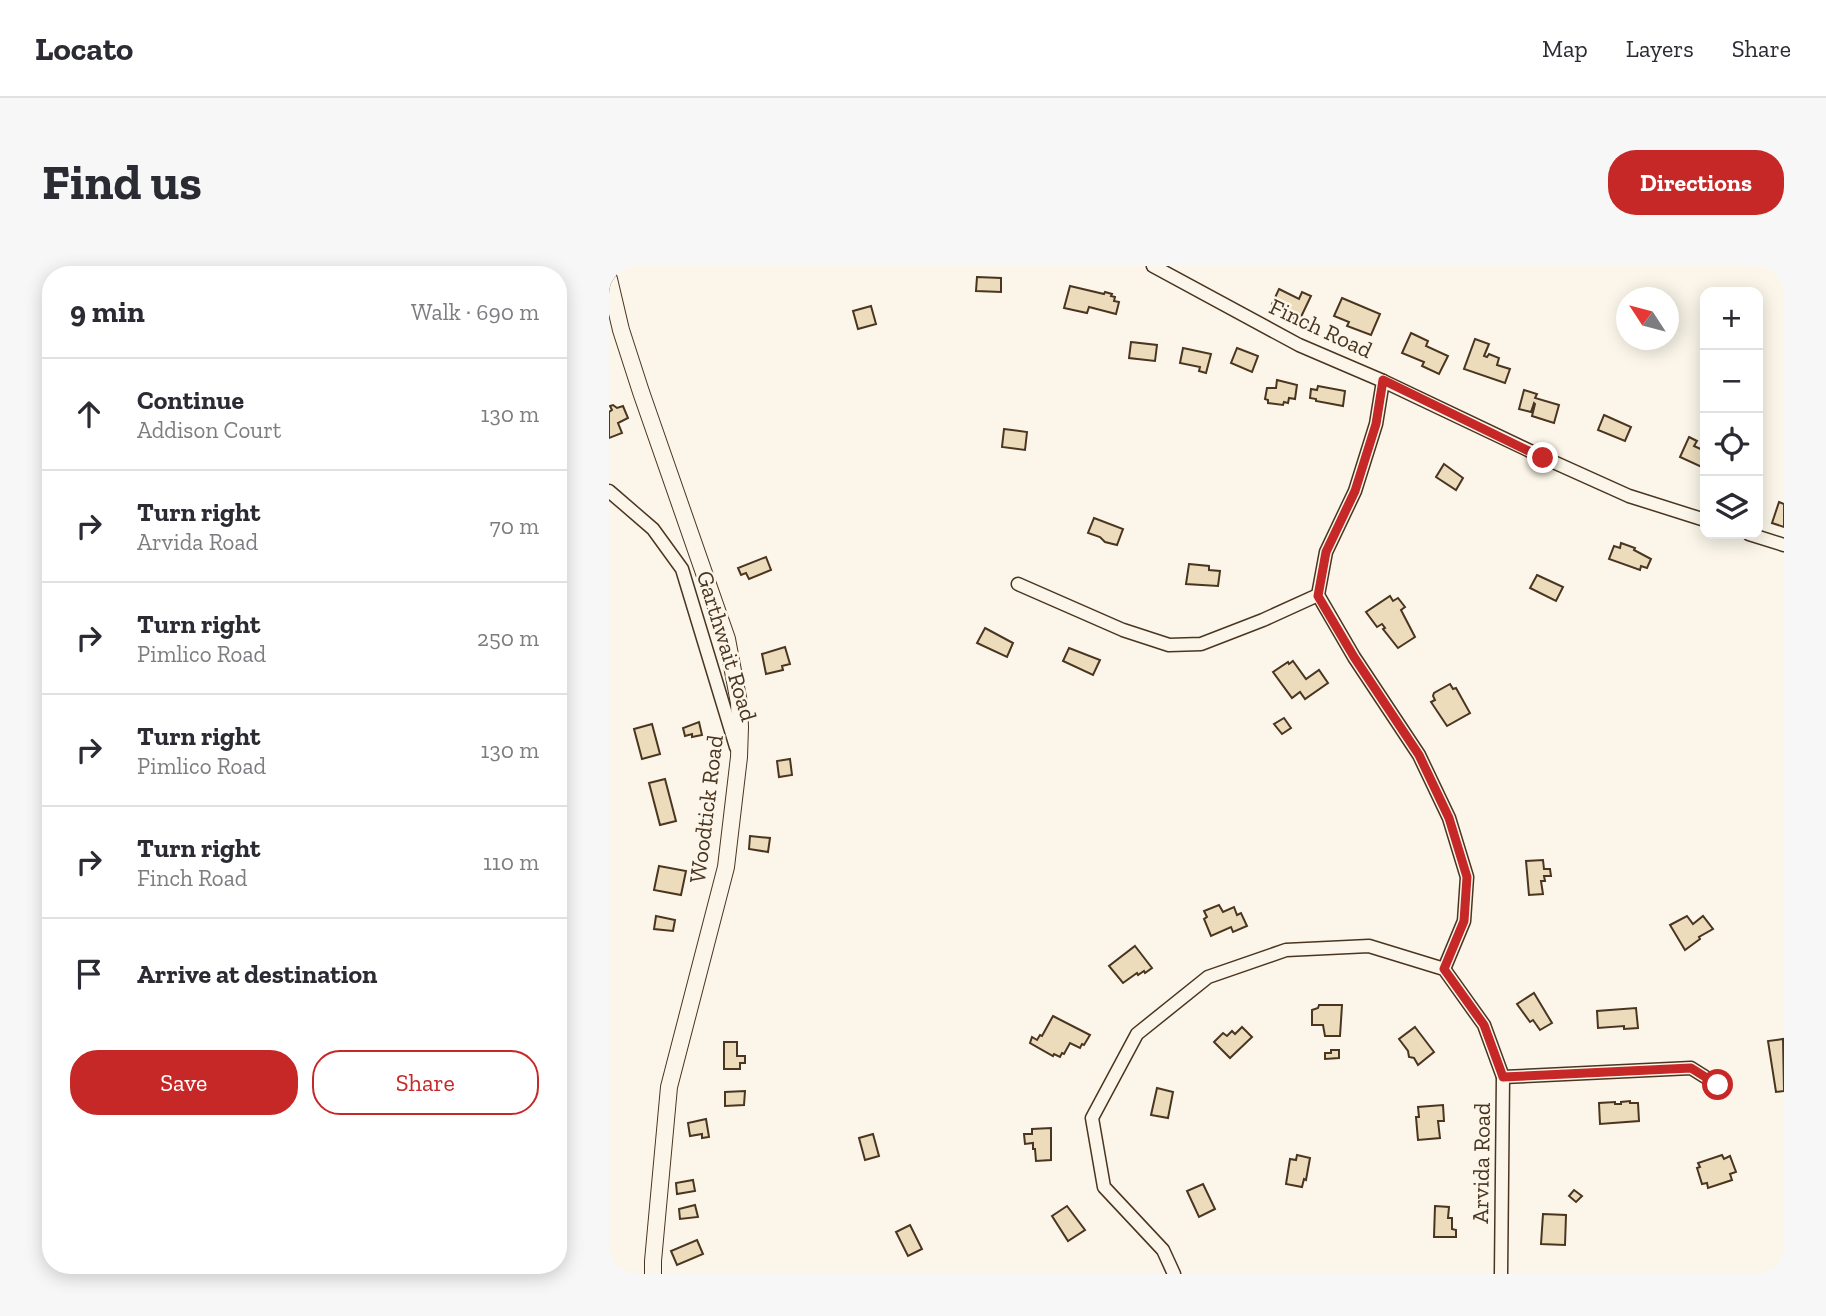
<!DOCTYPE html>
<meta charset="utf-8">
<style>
:root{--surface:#fff;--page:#f7f7f7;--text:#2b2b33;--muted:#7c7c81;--line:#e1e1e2;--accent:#c62828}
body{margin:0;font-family:"Zilla Slab",serif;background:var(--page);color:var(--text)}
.controls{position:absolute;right:21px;top:21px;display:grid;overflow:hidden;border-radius:14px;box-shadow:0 4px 18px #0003}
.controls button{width:63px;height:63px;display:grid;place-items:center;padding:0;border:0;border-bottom:2px solid var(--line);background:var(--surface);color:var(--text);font:35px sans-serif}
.compass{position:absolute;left:1007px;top:21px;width:63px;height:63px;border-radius:50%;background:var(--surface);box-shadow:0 4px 18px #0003;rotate:306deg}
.stop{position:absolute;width:21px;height:21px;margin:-16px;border:5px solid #c62828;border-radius:50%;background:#fff}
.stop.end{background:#c62828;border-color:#fff;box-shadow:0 2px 7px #0008}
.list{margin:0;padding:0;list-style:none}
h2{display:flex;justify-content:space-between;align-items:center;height:91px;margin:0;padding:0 28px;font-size:30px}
h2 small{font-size:23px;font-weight:400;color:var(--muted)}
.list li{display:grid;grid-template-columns:46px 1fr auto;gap:21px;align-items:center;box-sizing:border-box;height:112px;padding:0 28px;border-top:2px solid var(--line)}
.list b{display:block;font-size:26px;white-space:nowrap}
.list p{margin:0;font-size:23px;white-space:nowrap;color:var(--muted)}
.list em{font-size:23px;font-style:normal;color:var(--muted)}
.actions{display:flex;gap:14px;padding:21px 28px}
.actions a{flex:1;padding:16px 0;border:2px solid var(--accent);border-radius:28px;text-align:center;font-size:24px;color:var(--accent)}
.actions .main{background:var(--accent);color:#fff}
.icon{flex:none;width:38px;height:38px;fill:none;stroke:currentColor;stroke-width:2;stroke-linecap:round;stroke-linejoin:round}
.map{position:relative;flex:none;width:1175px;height:1008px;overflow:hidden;border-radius:28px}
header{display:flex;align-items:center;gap:42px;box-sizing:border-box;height:98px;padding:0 35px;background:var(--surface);border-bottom:2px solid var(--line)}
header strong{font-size:33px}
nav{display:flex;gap:38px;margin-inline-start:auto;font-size:24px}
.intro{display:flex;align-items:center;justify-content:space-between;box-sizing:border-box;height:168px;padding:0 42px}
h1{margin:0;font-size:49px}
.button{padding:18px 32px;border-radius:28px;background:var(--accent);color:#fff;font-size:24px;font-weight:700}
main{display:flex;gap:42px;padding:0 42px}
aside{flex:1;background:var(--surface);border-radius:28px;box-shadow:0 4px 18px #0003}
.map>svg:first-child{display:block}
.building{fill:#ecdcbc;stroke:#4a3520;stroke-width:2}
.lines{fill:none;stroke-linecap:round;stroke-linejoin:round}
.minor-casing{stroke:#4a3520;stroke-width:15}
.major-casing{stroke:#4a3520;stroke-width:18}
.minor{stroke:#fbf6e9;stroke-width:12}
.major{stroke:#fbf6e9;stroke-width:16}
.route{stroke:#c62828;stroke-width:9}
.labels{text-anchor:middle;stroke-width:5;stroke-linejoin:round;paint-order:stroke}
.street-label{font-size:23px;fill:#4a3520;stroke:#fbf6e9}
</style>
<header>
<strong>Locato</strong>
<nav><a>Map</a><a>Layers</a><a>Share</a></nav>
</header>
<div class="intro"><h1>Find us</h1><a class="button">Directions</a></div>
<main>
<aside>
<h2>9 min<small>Walk · 690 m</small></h2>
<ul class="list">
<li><svg class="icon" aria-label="ahead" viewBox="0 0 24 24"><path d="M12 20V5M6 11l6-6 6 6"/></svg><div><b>Continue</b><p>Addison Court</p></div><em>130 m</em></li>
<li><svg class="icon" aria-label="right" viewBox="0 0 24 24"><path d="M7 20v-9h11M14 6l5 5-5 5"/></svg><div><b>Turn right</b><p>Arvida Road</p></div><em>70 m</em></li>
<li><svg class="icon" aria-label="right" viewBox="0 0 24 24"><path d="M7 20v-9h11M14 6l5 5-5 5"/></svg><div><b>Turn right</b><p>Pimlico Road</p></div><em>250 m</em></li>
<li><svg class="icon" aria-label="right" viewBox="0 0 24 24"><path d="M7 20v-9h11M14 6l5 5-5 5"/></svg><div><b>Turn right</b><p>Pimlico Road</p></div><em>130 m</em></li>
<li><svg class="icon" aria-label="right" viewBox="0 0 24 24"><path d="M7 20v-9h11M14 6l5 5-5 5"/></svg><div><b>Turn right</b><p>Finch Road</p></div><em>110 m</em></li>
<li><svg class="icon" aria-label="arrive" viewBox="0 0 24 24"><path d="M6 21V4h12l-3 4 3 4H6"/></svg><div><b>Arrive at destination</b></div></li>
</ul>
<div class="actions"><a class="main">Save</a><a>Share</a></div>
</aside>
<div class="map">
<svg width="1175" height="1008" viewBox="0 0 1175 1008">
<rect width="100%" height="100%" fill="#fbf6e9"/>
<g class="building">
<path d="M368,11L392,12V26L367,25Z"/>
<path d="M461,20L495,28L496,26L503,28L502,30L506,31L505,35L510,36L507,48L480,41L478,47L455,42Z"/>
<path d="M670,23L690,33L693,26L702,30L690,55L679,49L680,46L663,38Z"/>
<path d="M733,32L771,48L762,69L738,60L740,56L725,50Z"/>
<path d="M262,40L267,58L249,63L244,45Z"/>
<path d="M802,67L819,75L817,80L839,90L830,108L813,100L815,96L793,87Z"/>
<path d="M866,73L880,78L875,90L878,91L880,88L890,92L888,99L901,103L896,117L855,103Z"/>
<path d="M522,76L548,79L546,95L520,92Z"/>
<path d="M574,82L602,88L597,107L590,105L591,101L571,97Z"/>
<path d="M628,82L649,90L643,106L622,97Z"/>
<path d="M668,114L688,119L686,133L680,132L679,137L675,136L674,139L659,137V134L656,133L658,122H667Z"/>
<path d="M709,120L736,125L734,140L707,135V133L701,132L702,123L708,124Z"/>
<path d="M915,124L928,128L926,132L950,139L945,157L923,150L926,138L925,137L922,146L910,143Z"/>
<path d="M4,139L8,142L14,140L19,152L9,157L13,167L0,172V146L3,144L1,140Z"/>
<path d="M995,149L1022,161L1016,175L989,164Z"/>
<path d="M395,163L418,166L416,184L393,181Z"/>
<path d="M1080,171L1088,175L1085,180L1096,185L1095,202L1071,191Z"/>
<path d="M835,198L854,212L847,224L827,211Z"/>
<path d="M1170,236L1175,238V261L1163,257Z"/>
<path d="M485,252L514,263L508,279L496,276L491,271L479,267Z"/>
<path d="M1012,277L1026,282L1025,284L1042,293L1038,302L1032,300L1031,304L1000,293L1005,280L1011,282Z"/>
<path d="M157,291L162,304L140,313L137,307L132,309L129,302Z"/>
<path d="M580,298L600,300V304L611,305L609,320L577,318Z"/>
<path d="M928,309L954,321L947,335L921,322Z"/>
<path d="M781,330L784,335L789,332L796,341L792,344L806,371L789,382L774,363L776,362L773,358L768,361L757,346Z"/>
<path d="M376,362L404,377L398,391L368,377Z"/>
<path d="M176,381L181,398L173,400L174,404L157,408L153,388Z"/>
<path d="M460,382L491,394L484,409L454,395Z"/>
<path d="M684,395L697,413L710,404L719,417L696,433L691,426L683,432L664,406L679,396L680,398Z"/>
<path d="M841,418L844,423L847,422L861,447L838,460L822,436L826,434L824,430L825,427Z"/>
<path d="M675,452L682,462L673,468L665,458Z"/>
<path d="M90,456L93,469L83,471V468L76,470L74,462Z"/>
<path d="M43,458L51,488L33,493L25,463Z"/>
<path d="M181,493L183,509L170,511L168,495Z"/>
<path d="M56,513L67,555L51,559L40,517Z"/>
<path d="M141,570L161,572L159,586L140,583Z"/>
<path d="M934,594L935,603H941L942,610H935L936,615H932L934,628L920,629L917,595Z"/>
<path d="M50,600L77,605L72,629L45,624Z"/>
<path d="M610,639L614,646L625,641L628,649L632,647L638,660L624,666L622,661L602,670L595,653L598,651L595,645Z"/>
<path d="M47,650L66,654L64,665L45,663Z"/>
<path d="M1078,650L1084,658L1094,650L1104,663L1090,671L1091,673L1076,684L1061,659Z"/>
<path d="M526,680L543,702L536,707L535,705L529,709L528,707L514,717L500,700Z"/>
<path d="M925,727L943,757L931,764L924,754L921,756L908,738Z"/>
<path d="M710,739H733L731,770H716L714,759H703V744L709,742Z"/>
<path d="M1027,742L1029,762L1015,763V760L989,762L988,745Z"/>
<path d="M444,750L481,769L475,779L473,778L471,782L461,777L455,788L453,787L451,791L445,788L444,790L421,777L423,771L428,774L431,769L433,770Z"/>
<path d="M633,761L643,771L621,792L605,776L614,767L618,770L623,765L626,768Z"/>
<path d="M806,761L825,786L809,799L805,792L800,791L799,785L790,773Z"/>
<path d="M1174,773L1175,825L1167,826L1159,775Z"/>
<path d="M115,776H128V790H136V797H131V803H115Z"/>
<path d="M722,784H730V792L716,793V787H722Z"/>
<path d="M548,822L564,826L559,852L542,849Z"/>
<path d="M136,825L135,839L116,840V826Z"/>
<path d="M1021,835V837H1029L1030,855L991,858L990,837L1006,836V838H1012V836Z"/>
<path d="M834,839L835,855H829L831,872L809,874L807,851H810L809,841Z"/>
<path d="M97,853L100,871L93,872V868L81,870L79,857Z"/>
<path d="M442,862V894L427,895L426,883H424V877L416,878L415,868H423V863Z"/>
<path d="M264,868L270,890L256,894L250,872Z"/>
<path d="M688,889L701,892L697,914L695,913L693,921L677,918L681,893L687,894Z"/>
<path d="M1113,889L1115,893L1121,890L1127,906L1121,908L1123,914L1099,922L1098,917L1093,918L1088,902L1091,901L1089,897Z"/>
<path d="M84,914L86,925L68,928L67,917Z"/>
<path d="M594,918L606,943L590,951L578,925Z"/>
<path d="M965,924L973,930L967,936L960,930Z"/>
<path d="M86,939L89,951L71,953L70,943Z"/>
<path d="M458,940L476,964L459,975L443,950Z"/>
<path d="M826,940L840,941L839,952H843V963L847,964V971H825Z"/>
<path d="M934,948L957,949L956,979L932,978Z"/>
<path d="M301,959L313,983L299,990L287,966Z"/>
<path d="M88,974L94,988L68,999L62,985Z"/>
</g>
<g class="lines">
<g class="minor-casing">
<g id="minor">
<path d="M544,0L690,79L774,115L940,194L1020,230L1096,254"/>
<path d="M774,115L767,158L746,225L717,286L709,329L745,391L810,489L840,552L858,611L855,655L835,703"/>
<path d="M0,225L44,263L73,303L127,481"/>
<path d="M1140,268L1175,279"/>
<path d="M409,318L514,364L560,379L592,378L654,354L709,329"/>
<path d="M894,811L1082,802L1109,819"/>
<path d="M565,1008L554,984L495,921L483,852L528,768L599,711L677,684L760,680L835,703L875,759L894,811L892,1008"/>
</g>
</g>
<g class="major-casing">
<path id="major" d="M0,13L12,64L32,126L118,373L130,437L131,461L130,491L117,601L60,821L44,995V1008"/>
</g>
<use href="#minor" class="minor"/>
<use href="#major" class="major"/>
</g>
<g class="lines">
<path class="route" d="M934,192L774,114L767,158L746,225L717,286L709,330L745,391L810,489L840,552L858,611L855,655L835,703L875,759L894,811L1082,802L1109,819"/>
</g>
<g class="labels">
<g class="street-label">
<text transform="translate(712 62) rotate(25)" y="8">Finch Road</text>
<text transform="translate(118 380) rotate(73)" y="8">Garthwait Road</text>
<text transform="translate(97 543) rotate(-83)" y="8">Woodtick Road</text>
<text transform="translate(872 897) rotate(-89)" y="8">Arvida Road</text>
</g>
</g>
</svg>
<div class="controls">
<button>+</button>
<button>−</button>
<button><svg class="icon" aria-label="locate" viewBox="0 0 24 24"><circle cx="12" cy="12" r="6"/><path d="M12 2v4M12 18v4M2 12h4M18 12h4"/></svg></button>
<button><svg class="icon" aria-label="layers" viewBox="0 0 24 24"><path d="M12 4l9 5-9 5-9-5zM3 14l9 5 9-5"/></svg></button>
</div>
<svg class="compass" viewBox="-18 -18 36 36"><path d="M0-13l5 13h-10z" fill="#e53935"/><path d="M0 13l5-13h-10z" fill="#7c7c81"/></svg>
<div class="stop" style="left:1109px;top:819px"></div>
<div class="stop end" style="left:934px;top:192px"></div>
</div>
</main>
